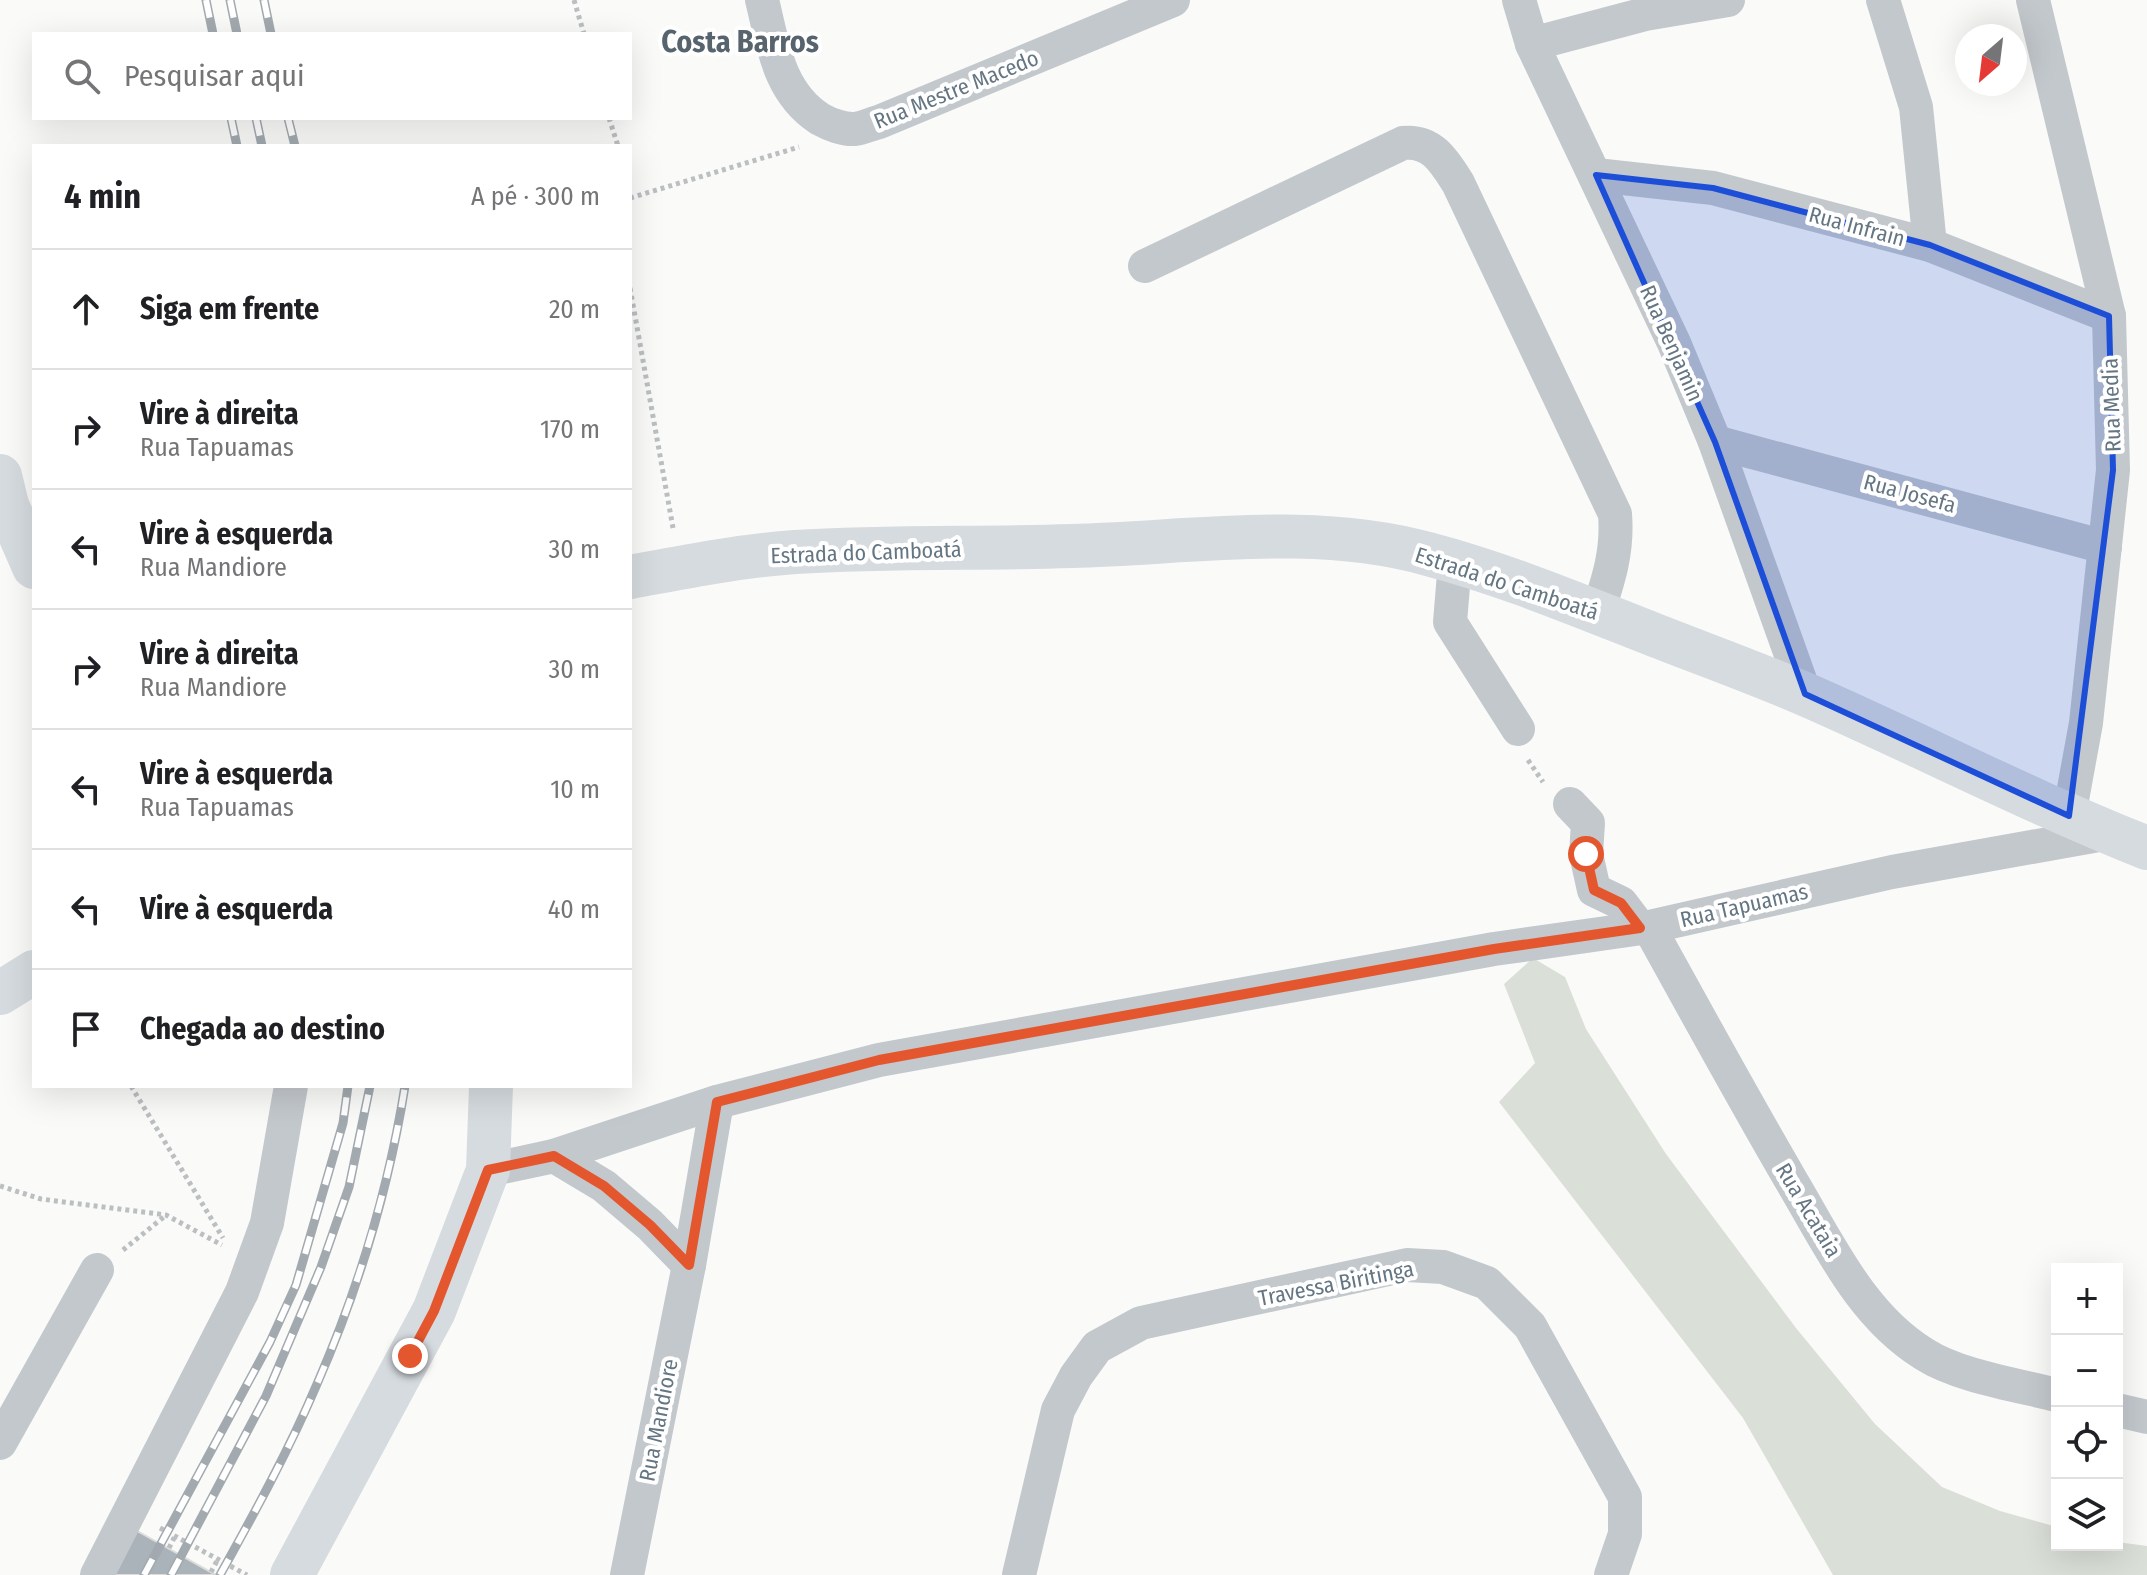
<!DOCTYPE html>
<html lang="pt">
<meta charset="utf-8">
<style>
:root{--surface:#fff;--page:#f2f2f2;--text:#202124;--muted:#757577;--line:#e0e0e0}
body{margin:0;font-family:"Fira Sans Condensed",sans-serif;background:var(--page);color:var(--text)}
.controls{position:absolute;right:24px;bottom:24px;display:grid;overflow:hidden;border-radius:0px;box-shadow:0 8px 32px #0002}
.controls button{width:72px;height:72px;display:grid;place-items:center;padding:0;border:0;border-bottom:2px solid var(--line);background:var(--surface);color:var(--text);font:40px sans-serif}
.compass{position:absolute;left:1955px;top:24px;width:72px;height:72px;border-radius:50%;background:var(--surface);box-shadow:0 8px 32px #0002;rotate:208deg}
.stop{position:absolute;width:24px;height:24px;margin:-18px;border:6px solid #e4572e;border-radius:50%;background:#fff}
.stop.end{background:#e4572e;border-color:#fff;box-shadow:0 2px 8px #0008}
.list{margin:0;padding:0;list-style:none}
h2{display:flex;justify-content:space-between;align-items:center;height:104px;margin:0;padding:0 32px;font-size:34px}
h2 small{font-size:26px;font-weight:400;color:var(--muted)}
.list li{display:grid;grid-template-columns:52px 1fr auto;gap:24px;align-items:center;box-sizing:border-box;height:120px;padding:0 32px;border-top:2px solid var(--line)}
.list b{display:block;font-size:30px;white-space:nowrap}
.list p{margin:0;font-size:26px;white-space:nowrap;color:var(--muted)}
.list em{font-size:26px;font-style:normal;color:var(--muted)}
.icon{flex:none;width:44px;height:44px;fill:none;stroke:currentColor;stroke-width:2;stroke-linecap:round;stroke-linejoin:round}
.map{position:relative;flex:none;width:2147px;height:1575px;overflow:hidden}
.search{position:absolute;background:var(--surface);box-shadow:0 8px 32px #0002;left:32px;top:32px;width:600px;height:88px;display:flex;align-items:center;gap:20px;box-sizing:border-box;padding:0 28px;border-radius:0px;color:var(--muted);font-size:30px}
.panel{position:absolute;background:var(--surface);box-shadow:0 8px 32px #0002;left:32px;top:144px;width:600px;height:944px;border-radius:0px}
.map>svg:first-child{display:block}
.green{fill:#dadfd7}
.building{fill:#aab3b9;stroke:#dcdcda;stroke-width:2}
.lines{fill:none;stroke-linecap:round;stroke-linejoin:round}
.path{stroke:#bbbfc2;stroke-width:5;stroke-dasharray:4 4;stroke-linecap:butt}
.minor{stroke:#c3c8cc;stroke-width:34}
.secondary{stroke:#d6dbdf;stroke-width:44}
.rail-casing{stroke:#a2aab0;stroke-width:9}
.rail{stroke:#fff;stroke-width:6;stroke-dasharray:18;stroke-linecap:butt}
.route{stroke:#e4572e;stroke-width:10}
.marked{fill:#1d4ed8;fill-opacity:0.2;stroke:#1d4ed8;stroke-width:6;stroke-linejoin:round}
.labels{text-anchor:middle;stroke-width:8;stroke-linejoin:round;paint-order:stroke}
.street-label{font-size:22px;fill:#657683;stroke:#fff}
.district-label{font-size:30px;font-weight:bold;fill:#57646e;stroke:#fff}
</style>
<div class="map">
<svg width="2147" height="1575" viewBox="0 0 2147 1575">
<rect width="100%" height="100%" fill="#fafaf8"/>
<path class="green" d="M1533,958L1565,977L1586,1029L1666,1154L1796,1328L1875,1424L1942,1487L2000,1511L2057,1527V1545H2117V1542L2147,1546V1575H1833L1743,1418L1499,1102L1535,1063L1504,984Z"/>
<path class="building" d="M130,1527L216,1575H104Z"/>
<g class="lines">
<g class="path">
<path d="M574,0L584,34"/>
<path d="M609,118L618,146"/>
<path d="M630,198L799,147"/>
<path d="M630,288L673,528"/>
<path d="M1528,760L1543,782"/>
<path d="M131,1086L223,1238"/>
<path d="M0,1186L41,1199L166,1215L222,1245"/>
<path d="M123,1250L165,1216"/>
<path d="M160,1528L247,1575"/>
<path d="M169,1548L175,1536"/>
<path d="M211,1572L218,1559"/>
</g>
<g class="minor">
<path d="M762,0C773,44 778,92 820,119C829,124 844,130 855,129C863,128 871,124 879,122L1173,0"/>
<path d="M1519,0L1532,44L1674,343L1715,442L1805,694"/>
<path d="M1883,0L1916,107L1930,245"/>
<path d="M2033,0L2109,316L2113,470L2086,723L2069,816"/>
<path d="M1532,44L1645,14L1728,0"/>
<path d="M1596,175L1713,188L1930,245L2109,316"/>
<path d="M1145,266L1403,143C1432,140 1444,161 1458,183L1615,514C1618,550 1609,578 1598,612"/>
<path d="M1715,442L2105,547"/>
<path d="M1455,562L1450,622L1518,729"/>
<path d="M1570,804L1588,823L1586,854L1594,890L1621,903L1640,928"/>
<path d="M1649,927C1696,1012 1743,1098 1792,1182C1829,1244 1861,1315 1924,1354C1958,1376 2017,1385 2057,1395"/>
<path d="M554,1156L604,1186L650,1225L689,1265"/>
<path d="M488,1170L554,1156L717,1102L879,1060L1494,949L1649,927L1892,872L2110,833"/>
<path d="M2117,1410L2147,1417"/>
<path d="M0,1443L97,1270"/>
<path d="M97,1575L242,1292L267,1223L291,1086"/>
<path d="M627,1575L689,1265L717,1102"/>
<path d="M1019,1575L1058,1410L1076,1376L1097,1347L1141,1323L1407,1265L1443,1267L1487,1283L1530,1326L1625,1497V1534L1611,1575"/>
</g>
<g class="secondary">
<path d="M0,476L7,505L34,567"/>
<path d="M630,577C684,567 739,556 795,552C887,546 980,549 1072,546C1190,543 1312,522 1428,554C1504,574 1578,605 1652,634C1703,654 1756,673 1807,695C1921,745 2031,802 2147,848"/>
<path d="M0,993L34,972"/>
<path d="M292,1575L434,1311L488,1170L491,1086"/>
</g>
<g class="rail-casing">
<g id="rail">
<path d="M206,0L213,34"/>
<path d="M230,0L237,34"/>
<path d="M264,0L271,34"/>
<path d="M231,118L237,146"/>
<path d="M256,118L262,146"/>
<path d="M288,118L295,146"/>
<path d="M144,1575L270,1342L296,1285L343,1123L348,1086"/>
<path d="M171,1575L266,1396L321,1267L349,1187L370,1086"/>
<path d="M220,1575C255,1512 289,1450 317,1384C358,1290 389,1187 405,1086"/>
</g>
</g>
<use href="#rail" class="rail"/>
</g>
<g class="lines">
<path class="route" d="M410,1356L434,1311L488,1170L554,1156L604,1186L650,1225L689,1265L717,1102L879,1060L1494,949L1640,928L1621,903L1594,890L1586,854"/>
</g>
<path class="marked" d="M1596,175L1713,188L1930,245L2109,316L2113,470L2069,816L1805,694L1715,442Z"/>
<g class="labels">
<g class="street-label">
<text transform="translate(956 89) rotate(-22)" y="8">Rua Mestre Macedo</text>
<text transform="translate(1857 226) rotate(15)" y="8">Rua Infrain</text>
<text transform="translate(1672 343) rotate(66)" y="8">Rua Benjamin</text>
<text transform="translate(2111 405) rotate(-92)" y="8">Rua Media</text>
<text transform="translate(1910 493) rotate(15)" y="8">Rua Josefa</text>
<text transform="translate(866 552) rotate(-2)" y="8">Estrada do Camboatá</text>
<text transform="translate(1507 583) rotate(18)" y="8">Estrada do Camboatá</text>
<text transform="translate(1744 905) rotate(-13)" y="8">Rua Tapuamas</text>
<text transform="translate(1809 1210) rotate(59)" y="8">Rua Acataia</text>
<text transform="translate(1336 1283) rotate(-11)" y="8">Travessa Biritinga</text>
<text transform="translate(658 1420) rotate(-79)" y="8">Rua Mandiore</text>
</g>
<g class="district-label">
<text x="740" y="52">Costa Barros</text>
</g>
</g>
</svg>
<div class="controls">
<button>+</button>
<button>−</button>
<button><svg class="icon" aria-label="locate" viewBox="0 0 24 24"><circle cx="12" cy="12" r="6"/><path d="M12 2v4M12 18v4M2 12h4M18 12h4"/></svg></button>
<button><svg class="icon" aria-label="layers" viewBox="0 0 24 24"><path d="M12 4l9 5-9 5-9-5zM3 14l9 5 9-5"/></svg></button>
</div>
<svg class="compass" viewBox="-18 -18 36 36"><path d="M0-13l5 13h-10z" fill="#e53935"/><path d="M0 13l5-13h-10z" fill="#757577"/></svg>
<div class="stop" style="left:1586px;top:854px"></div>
<div class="stop end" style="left:410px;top:1356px"></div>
<div class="search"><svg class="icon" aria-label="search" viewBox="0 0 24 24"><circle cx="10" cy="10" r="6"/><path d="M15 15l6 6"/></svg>Pesquisar aqui</div>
<section class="panel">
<h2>4 min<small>A pé · 300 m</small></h2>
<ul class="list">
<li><svg class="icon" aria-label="ahead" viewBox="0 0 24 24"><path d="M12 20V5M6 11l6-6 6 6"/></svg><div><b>Siga em frente</b></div><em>20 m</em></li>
<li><svg class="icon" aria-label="right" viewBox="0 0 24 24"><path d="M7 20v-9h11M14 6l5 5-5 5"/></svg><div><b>Vire à direita</b><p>Rua Tapuamas</p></div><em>170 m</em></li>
<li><svg class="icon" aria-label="left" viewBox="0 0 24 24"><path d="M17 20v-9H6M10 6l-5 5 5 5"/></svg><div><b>Vire à esquerda</b><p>Rua Mandiore</p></div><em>30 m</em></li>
<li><svg class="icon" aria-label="right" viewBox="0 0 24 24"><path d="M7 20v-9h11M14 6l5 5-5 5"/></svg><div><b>Vire à direita</b><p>Rua Mandiore</p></div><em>30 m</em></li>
<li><svg class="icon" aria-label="left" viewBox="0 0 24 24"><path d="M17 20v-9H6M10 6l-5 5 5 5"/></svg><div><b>Vire à esquerda</b><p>Rua Tapuamas</p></div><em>10 m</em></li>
<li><svg class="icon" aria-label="left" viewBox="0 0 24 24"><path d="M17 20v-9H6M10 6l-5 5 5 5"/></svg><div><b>Vire à esquerda</b></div><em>40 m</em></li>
<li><svg class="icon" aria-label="arrive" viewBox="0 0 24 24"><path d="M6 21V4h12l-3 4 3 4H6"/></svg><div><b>Chegada ao destino</b></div></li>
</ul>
</section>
</div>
